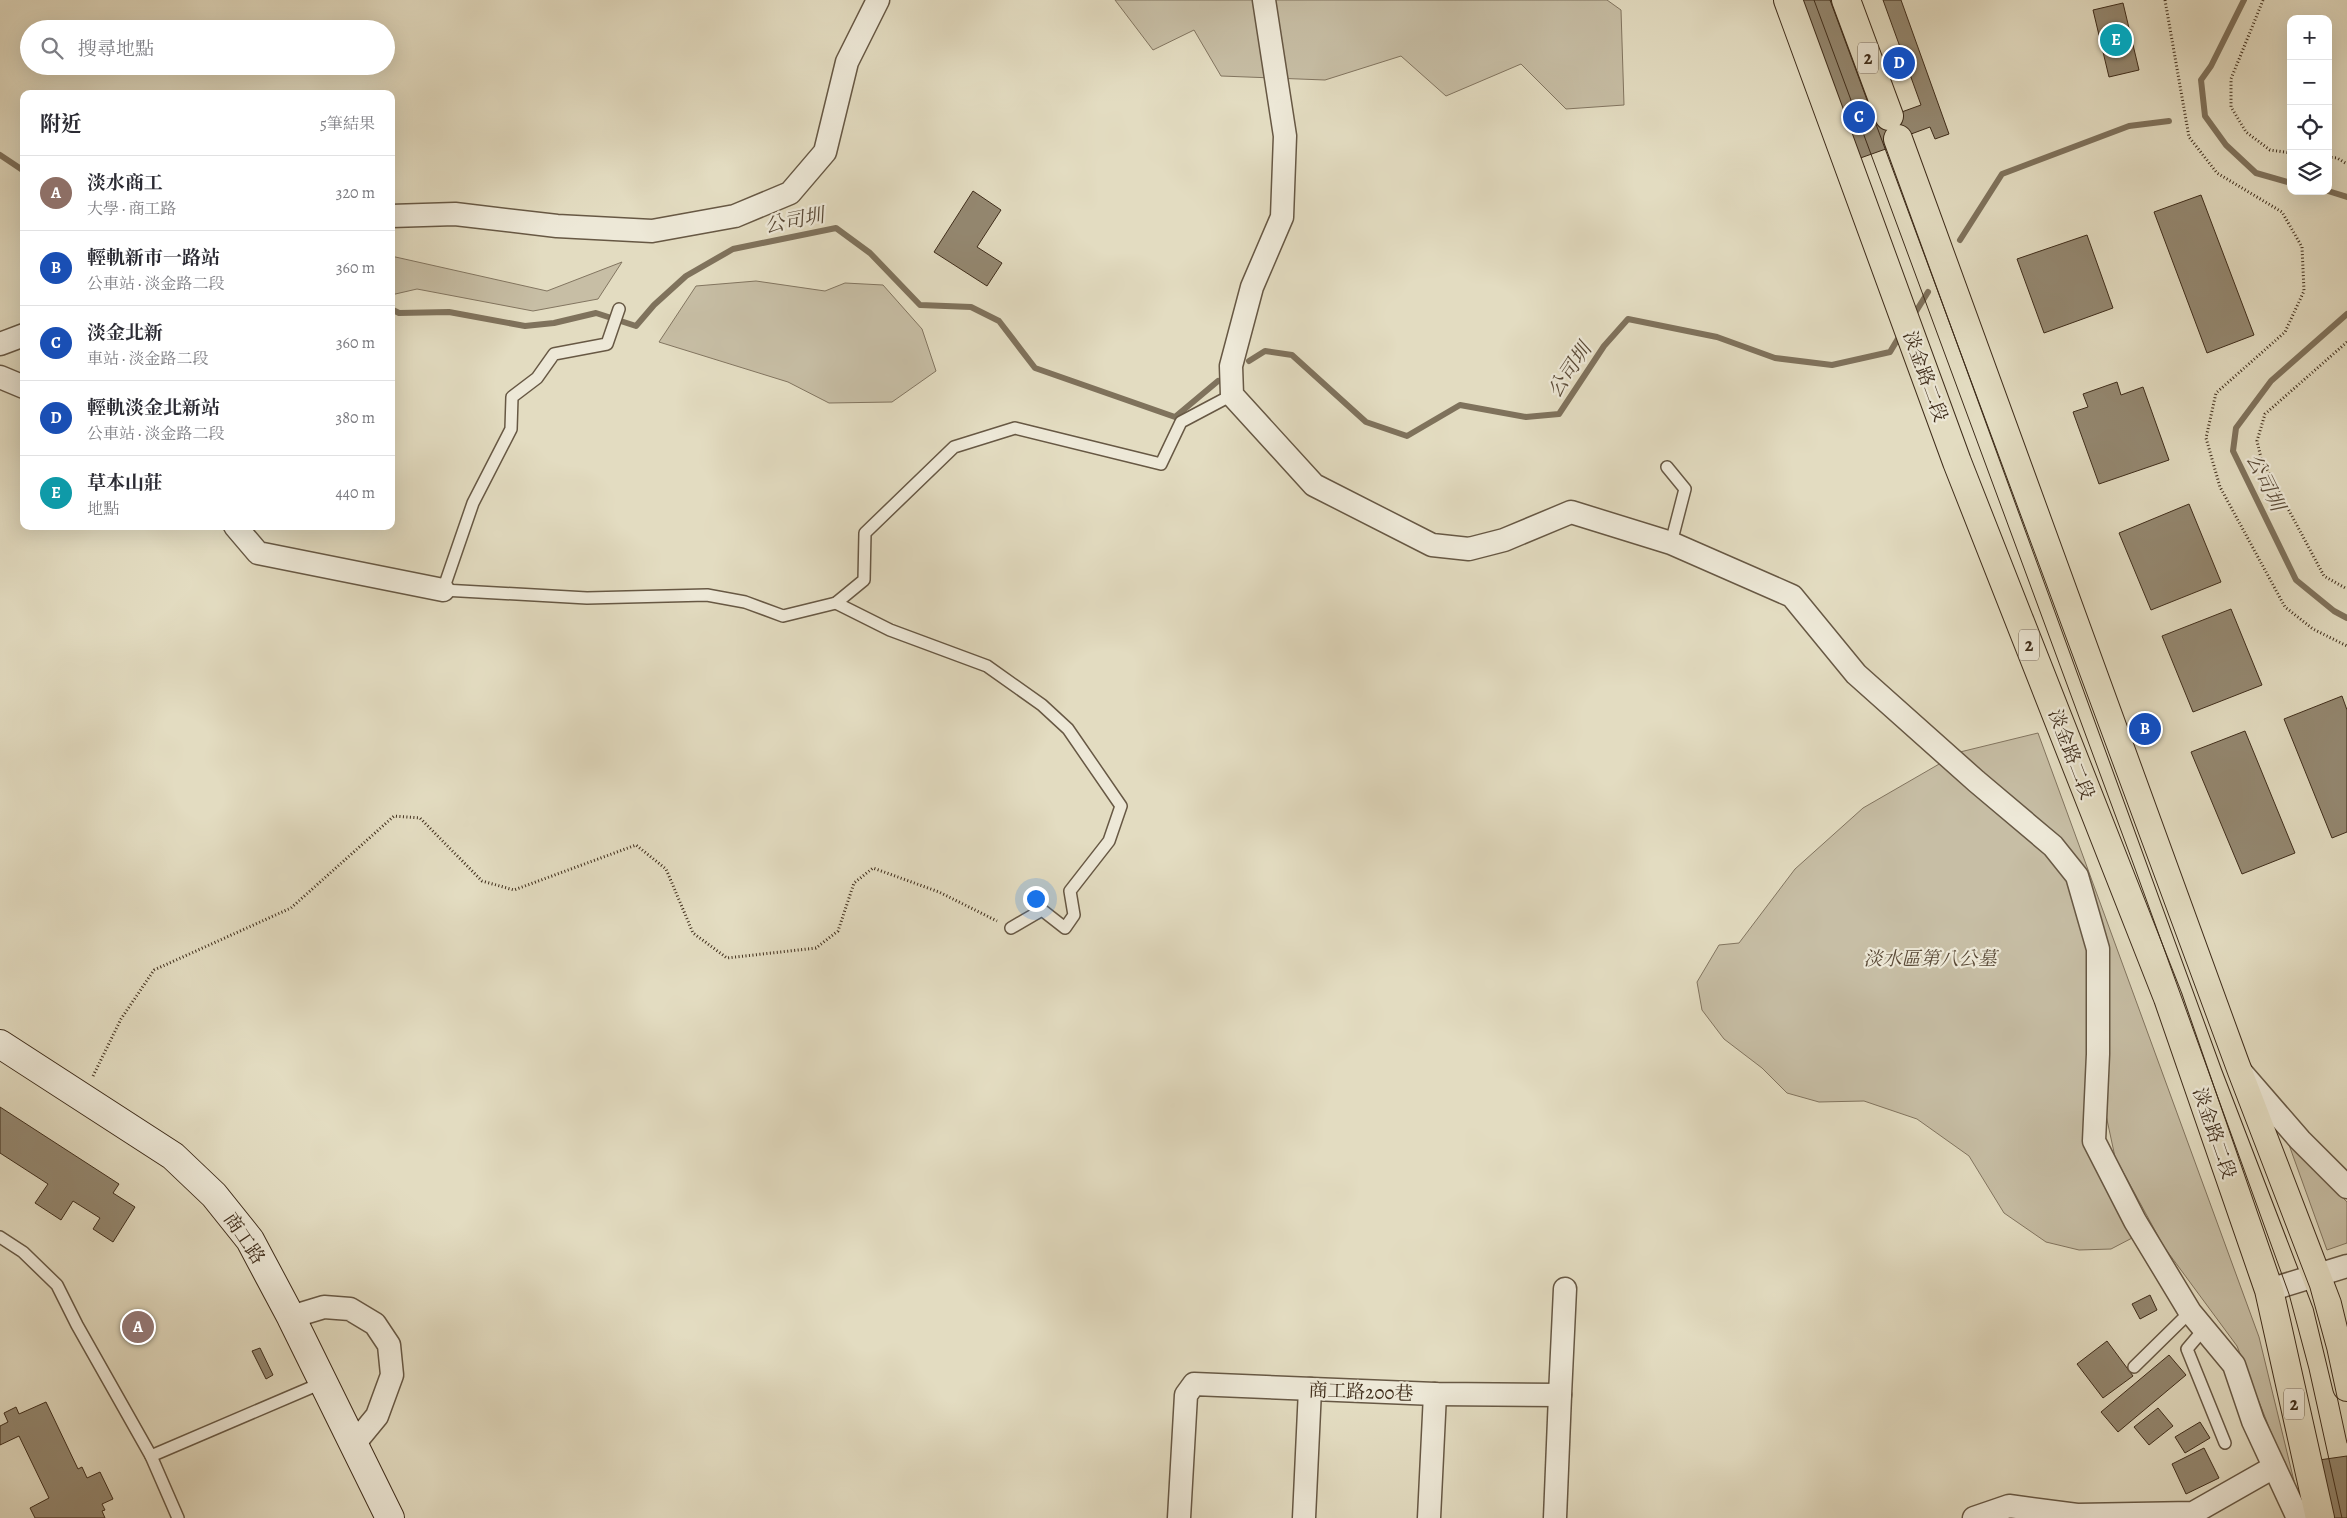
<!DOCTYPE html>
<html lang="zh-TW">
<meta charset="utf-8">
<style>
:root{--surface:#fff;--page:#f2f2f3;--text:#2b2b33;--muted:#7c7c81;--line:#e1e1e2;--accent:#db2777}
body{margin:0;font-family:Alegreya,"Noto Serif TC",serif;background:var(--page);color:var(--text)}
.controls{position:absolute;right:15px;top:15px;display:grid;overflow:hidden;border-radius:10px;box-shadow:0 5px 20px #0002}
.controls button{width:45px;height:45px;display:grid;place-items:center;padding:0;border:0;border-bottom:1px solid var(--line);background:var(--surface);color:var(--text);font:25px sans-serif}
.you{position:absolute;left:1035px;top:898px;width:18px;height:18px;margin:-12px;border:4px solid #fff;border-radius:50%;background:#1a73e8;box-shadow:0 0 0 8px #1a73e833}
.badge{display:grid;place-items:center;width:32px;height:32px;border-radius:50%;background:var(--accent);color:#fff;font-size:16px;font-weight:700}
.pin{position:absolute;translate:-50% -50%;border:2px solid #fff;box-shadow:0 1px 5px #0006}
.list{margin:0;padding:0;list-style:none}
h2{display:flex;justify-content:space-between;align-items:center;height:65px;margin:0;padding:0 20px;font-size:21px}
h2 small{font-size:16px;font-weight:400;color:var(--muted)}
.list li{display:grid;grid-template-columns:32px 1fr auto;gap:15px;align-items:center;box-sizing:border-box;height:75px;padding:0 20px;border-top:1px solid var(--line)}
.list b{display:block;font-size:19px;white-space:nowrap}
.list p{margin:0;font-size:16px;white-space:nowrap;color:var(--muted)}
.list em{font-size:16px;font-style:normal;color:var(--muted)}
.icon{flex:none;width:28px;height:28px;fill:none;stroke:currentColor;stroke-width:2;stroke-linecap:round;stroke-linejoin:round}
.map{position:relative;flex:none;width:2347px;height:1518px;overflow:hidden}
.search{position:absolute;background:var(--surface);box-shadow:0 5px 20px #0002;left:20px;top:20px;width:375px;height:55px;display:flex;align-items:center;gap:12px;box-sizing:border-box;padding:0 18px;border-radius:28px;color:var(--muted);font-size:19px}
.panel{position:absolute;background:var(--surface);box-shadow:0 5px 20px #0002;left:20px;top:90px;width:375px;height:440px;border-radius:10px}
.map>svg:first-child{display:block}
.green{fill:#c7bea5;stroke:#827560}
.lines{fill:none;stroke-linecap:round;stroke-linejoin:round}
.stream{stroke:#7f725c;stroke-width:6}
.building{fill:#948871;stroke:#3e2c1a}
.lane-casing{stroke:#675844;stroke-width:14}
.street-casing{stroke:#675844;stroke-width:25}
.secondary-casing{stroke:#3e2c1a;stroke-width:30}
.primary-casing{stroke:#3e2c1a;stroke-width:30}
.path{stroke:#3e2c1a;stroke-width:3;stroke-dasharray:1 2.5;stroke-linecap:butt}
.lane{stroke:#ede8d7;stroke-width:11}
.street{stroke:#ede8d7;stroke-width:22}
.secondary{stroke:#ede8d7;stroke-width:28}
.primary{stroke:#e3dcc1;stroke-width:28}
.tram{stroke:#3e2c1a;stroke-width:1}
.labels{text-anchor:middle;stroke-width:4.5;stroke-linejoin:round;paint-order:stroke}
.shield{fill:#ede8d7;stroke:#726453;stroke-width:1}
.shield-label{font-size:18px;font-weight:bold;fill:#3e2c1a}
.street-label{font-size:19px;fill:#3e2c1a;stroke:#ede8d7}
.park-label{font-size:19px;font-style:italic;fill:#594936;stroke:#ede8d7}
.water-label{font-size:20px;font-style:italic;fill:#594936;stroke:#ede8d7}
</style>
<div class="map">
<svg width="2347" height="1518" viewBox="0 0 2347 1518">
<rect width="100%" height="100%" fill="#e3dcc1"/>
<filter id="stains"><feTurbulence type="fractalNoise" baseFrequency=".004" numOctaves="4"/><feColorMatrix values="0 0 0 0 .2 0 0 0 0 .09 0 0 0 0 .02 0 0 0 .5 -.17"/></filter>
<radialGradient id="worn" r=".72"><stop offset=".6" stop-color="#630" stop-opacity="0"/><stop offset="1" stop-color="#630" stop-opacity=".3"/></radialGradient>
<g class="green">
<path d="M1115,0H1607L1621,10L1624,105L1566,109L1521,64L1446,96L1401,56L1325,80L1221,76L1194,30L1153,50Z"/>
<path d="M391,256L547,291L622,262L598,299L533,311L417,289L391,295Z"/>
<path d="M756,281L825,291L845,283L883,285L922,329L936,371L892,402L829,403L788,382L659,342L696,286Z"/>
<path d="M2038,733L2259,1337L2294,1481L2282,1460L2237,1346L2164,1247L2115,1157L2106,1115V950L2070,879L2091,951L2087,1143L2134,1237L2111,1249L2079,1250L2046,1242L2004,1213L1969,1156L1917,1119L1864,1101L1819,1102L1787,1093L1762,1068L1724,1039L1702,1010L1697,982L1719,945L1739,943L1795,869L1863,808L1960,752Z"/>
<path d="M2288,1142L2347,1202V1243L2327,1250Z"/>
</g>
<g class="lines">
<g class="stream">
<path d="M2244,0L2211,66L2201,80L2205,116L2226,145L2256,173L2291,183"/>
<path d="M0,155L24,171"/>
<path d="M2328,191L2347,197"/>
<path d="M1960,240L2002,174L2129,126L2169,121"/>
<path d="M391,309L399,313L449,312L525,326L554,323L596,313L636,326L654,305L686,276L733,249L836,228L870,253L920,305L971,307L999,321L1035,368L1175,417L1218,381"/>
<path d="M1915,313L1928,292"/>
<path d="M2347,314L2271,381L2236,428L2233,451L2296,580L2334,611L2347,618"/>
<path d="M1249,361L1265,351L1292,355L1366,422L1407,436L1460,405L1526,417L1559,414L1604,346L1628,319L1717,337L1775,358L1832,365L1890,352L1899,337"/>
</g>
</g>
<g class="building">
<path d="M1794,0H1843L1885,118L1921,105L1883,0H1901L1949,134L1935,139L1930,127L1895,140L1897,145L1852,161Z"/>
<path d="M2123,3L2139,70L2109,77L2093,10Z"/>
<path d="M973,191L1001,210L977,247L1002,263L987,286L934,252Z"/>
<path d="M2201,195L2254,335L2207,353L2154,212Z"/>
<path d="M2087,235L2113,308L2044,333L2017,259Z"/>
<path d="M2117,382L2121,395L2143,387L2169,460L2099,484L2073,412L2088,407L2083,394Z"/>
<path d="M2189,504L2221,582L2151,610L2119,533Z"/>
<path d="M2231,609L2262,685L2193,712L2162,636Z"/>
<path d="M2342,696L2347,710V832L2332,838L2284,719Z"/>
<path d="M2245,731L2295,853L2242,874L2191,752Z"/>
<path d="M0,1107L119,1184L113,1193L135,1207L113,1242L93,1229L100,1218L73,1201L61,1220L35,1203L48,1184L0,1153Z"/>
<path d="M2150,1295L2157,1310L2140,1319L2132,1304Z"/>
<path d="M2107,1341L2133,1376L2103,1398L2077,1364Z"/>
<path d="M260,1348L273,1375L266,1379L252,1351Z"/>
<path d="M2169,1355L2186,1375L2118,1432L2101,1412Z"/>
<path d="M46,1402L78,1469L82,1467L87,1478L100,1472L113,1499L102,1504L105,1510L102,1511L105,1518H35L30,1508L49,1498L19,1436L0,1445V1426L8,1422L4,1413L16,1407L19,1414Z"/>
<path d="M2158,1408L2173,1426L2149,1445L2134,1427Z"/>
<path d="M2200,1422L2210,1438L2185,1453L2175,1437Z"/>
<path d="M2204,1448L2219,1478L2186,1494L2172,1464Z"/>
<path d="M2347,1456V1518H2329L2319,1460Z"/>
</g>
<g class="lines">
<g class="lane-casing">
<g id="lane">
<path d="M619,309L607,344L554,354L537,378L512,397L511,429L473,503L443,590L587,598L707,595L745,602L783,616L836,603L864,580L865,533L954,447L1015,428L1161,464L1181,422L1232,395"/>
<path d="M1667,467L1685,489L1671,543"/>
<path d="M836,603L890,630L987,666L1042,705L1068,729L1121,806L1109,841L1070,891L1074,915L1065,928L1042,910L1011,928"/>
<path d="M0,1237L23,1252L57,1285L77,1325L151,1456L324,1382"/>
<path d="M2204,1329L2187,1349L2225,1443"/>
<path d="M2134,1367L2190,1312"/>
<path d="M151,1456L178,1518"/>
</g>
</g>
<g class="street-casing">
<g id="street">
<path d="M1264,0L1285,136L1282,217L1252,287L1231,366L1232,395L1314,485L1432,545L1469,549L1504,540L1571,512L1671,543L1792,596L1856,674L1976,781L2053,846L2077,876L2098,949V1054L2094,1141L2135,1221L2190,1312L2234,1365L2253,1421L2298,1518"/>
<path d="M391,216L455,214L557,226L652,231L735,216L790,193L825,152L847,62L878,0"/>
<path d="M0,344L24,335"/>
<path d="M0,377L24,387"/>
<path d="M235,526L258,553L443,590"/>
<path d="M2241,1072L2300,1140L2347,1187"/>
<path d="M2269,1290L2347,1266"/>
<path d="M291,1317L324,1307L350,1309L375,1324L389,1345L392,1375L377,1416L354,1444"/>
<path d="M1179,1518L1186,1395L1194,1384L1435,1394L1560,1395L1565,1289"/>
<path d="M1304,1518L1310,1389"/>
<path d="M1429,1518L1435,1394"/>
<path d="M1555,1518L1560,1395"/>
<path d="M1974,1518L2009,1506L2077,1515L2193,1513L2274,1467"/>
</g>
</g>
<g class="secondary-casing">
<path id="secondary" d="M0,1044L173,1156L214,1195L250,1240L291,1317L390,1518"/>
</g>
<g class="primary-casing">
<g id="primary">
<path d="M1788,0L1957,462L2168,998L2269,1290L2320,1518"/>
<path d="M1846,0L1889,116"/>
<path d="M1898,139L2235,1064L2316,1275L2327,1304L2347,1387"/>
</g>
</g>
<g class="path">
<path d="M2165,0L2189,137L2217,173L2282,212L2302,247L2304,291L2285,332L2216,393L2206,438L2220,487L2285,607L2313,629L2347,646"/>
<path d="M2263,0L2231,79V107L2246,132L2270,150L2291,153"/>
<path d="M2328,157L2337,158L2347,164"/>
<path d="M2347,342L2265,414L2257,441L2261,458L2324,576L2347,589"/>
<path d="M93,1076L121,1019L154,970L291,908L394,816L420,818L482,881L514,890L636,845L666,869L693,933L727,958L816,948L838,931L854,883L873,868L939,892L997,921"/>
</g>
<use href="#lane" class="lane"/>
<use href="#street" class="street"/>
<use href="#secondary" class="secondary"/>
<use href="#primary" class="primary"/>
<g class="tram">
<path d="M1814,0L2133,863L2289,1294L2309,1369L2342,1518"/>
<path d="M1830,0L2228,1075L2310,1288L2327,1350L2347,1443"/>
</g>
</g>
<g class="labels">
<g class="shield">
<rect x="1858" y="42.5" width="20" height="31" rx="4"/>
<rect x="2019" y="629.5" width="20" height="31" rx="4"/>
<rect x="2284" y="1388.5" width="20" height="31" rx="4"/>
</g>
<g class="shield-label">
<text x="1868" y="64">2</text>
<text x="2029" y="651">2</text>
<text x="2294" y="1410">2</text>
</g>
<g class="street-label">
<text transform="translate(1926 376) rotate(70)" y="7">淡金路二段</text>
<text transform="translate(2072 754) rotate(69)" y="7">淡金路二段</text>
<text transform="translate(2215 1133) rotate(71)" y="7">淡金路二段</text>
<text transform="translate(245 1238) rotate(56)" y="7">商工路</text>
<text transform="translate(1361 1391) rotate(2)" y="7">商工路200巷</text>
</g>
<g class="park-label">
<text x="1930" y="965">淡水區第八公墓</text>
</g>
<g class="water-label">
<text transform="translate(794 220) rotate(-11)" y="7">公司圳</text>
<text transform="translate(1569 370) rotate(-56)" y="7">公司圳</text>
<text transform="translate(2266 482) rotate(64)" y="7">公司圳</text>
</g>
</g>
<rect width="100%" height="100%" filter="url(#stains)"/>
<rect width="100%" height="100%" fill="url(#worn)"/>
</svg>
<div class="controls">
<button>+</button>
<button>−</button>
<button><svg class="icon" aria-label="locate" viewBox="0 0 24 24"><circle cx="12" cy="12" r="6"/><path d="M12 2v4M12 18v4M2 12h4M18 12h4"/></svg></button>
<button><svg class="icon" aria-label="layers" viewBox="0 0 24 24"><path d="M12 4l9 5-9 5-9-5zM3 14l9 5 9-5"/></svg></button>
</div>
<div class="you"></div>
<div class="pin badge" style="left:138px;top:1327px;background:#8d6e63">A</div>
<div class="pin badge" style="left:2145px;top:729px;background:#1a4fb4">B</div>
<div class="pin badge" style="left:1859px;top:117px;background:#1a4fb4">C</div>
<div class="pin badge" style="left:1899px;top:63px;background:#1a4fb4">D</div>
<div class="pin badge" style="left:2116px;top:40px;background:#0f9aa8">E</div>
<div class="search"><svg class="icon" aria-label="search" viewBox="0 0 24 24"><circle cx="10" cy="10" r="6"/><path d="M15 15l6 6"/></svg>搜尋地點</div>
<section class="panel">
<h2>附近<small>5筆結果</small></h2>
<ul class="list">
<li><span class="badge" style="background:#8d6e63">A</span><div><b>淡水商工</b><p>大學 · 商工路</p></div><em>320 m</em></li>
<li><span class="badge" style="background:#1a4fb4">B</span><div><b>輕軌新市一路站</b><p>公車站 · 淡金路二段</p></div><em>360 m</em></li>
<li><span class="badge" style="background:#1a4fb4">C</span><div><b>淡金北新</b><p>車站 · 淡金路二段</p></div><em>360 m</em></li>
<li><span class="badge" style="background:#1a4fb4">D</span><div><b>輕軌淡金北新站</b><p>公車站 · 淡金路二段</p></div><em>380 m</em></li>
<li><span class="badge" style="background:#0f9aa8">E</span><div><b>草本山莊</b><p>地點</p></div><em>440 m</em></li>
</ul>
</section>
</div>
